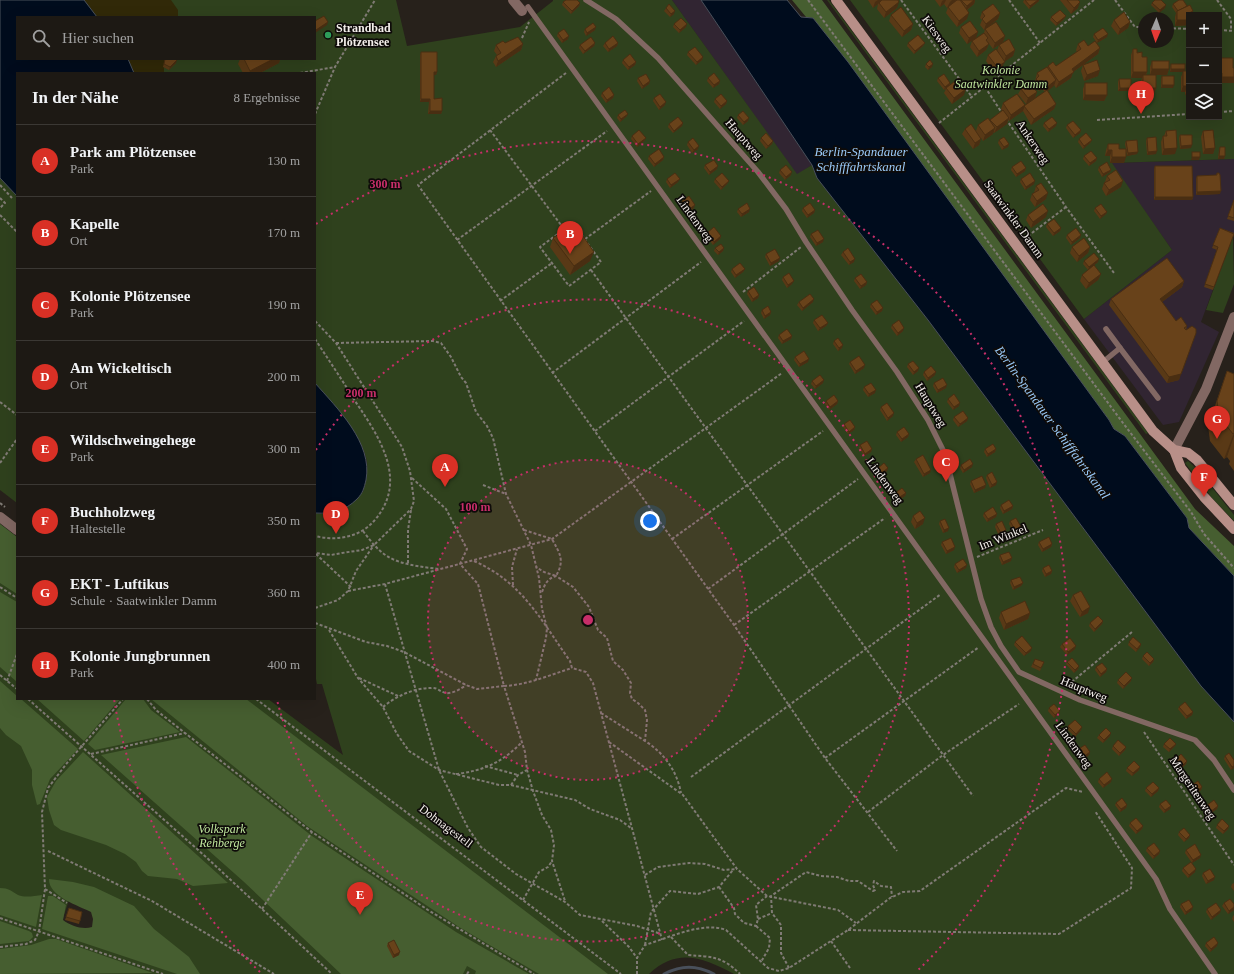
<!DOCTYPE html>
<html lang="de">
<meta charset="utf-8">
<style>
:root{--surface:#1d1914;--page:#25221d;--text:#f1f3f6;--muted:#a0a0a0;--line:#3b3834;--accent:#d93025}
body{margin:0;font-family:Georgia,serif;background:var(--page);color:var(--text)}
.controls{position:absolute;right:12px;top:12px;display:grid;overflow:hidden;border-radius:0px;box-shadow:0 4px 16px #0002}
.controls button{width:36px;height:36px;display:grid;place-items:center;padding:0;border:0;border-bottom:1px solid var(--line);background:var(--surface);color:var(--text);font:20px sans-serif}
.compass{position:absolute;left:1138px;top:12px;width:36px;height:36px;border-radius:50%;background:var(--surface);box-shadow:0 4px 16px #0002;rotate:182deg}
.you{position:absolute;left:650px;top:521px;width:14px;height:14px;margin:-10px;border:3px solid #fff;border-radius:50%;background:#1a73e8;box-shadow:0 0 0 6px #1a73e833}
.badge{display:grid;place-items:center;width:26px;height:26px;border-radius:50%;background:var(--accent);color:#fff;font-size:13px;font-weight:700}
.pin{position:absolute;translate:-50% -33px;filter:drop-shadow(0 1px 2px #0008)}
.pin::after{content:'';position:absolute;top:21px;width:14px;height:12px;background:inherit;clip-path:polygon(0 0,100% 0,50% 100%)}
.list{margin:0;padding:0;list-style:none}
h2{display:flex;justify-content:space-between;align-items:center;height:52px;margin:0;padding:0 16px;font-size:17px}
h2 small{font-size:13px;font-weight:400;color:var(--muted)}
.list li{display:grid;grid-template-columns:26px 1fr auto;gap:12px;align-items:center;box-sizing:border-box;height:72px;padding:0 16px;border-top:1px solid var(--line)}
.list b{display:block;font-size:15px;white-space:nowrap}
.list p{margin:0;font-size:13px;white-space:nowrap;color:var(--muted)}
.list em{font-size:13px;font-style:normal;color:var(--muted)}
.icon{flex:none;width:22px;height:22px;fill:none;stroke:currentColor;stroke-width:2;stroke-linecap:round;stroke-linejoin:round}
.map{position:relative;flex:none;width:1234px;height:974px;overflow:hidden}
.search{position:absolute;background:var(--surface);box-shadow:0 4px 16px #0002;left:16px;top:16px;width:300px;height:44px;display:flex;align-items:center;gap:10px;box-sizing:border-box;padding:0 14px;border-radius:0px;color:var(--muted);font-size:15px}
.panel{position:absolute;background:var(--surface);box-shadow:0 4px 16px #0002;left:16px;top:72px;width:300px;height:628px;border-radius:0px}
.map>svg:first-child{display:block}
.commercial{fill:#312532}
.green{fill:#2f411d;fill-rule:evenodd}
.forest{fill:#465e30}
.sand{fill:#312908}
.water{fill:#000c1d;stroke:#49505b}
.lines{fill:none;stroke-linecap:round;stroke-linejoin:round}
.stream{stroke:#49505b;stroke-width:3}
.path{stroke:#807b75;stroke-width:2;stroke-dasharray:3 2;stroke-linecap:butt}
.lane{stroke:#826863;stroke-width:5.5}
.street{stroke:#826863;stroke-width:10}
.secondary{stroke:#b88f88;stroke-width:10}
.wall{fill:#593916}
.shaded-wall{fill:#492e12}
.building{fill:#68421a;stroke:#492e12}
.ring{fill:none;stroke:#c72e69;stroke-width:2;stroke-dasharray:2 4}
.leisure-dot{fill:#2e9e5b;stroke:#0e0b09;stroke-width:1.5}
.labels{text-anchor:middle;stroke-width:3.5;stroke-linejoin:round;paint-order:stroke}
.poi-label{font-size:12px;font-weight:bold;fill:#f4efeb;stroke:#0e0b09;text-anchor:start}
.street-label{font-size:12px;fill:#f4efeb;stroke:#0e0b09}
.park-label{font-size:12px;font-style:italic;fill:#c0e79e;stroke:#0e0b09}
.water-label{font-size:13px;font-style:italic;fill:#9acaf9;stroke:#0e0b09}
.centre{fill:#c72e69;stroke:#0e0b09;stroke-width:2}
.ring-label{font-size:12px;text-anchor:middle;font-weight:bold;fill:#c72e69;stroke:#0e0b09;stroke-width:3.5;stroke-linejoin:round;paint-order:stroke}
</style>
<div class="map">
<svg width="1234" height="974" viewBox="0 0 1234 974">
<rect width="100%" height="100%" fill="#27211b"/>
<g class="commercial">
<path d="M672,0H701L812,165L797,175Z"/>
<path d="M1234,159V233L1201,322L1219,332L1179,422L1163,425L1084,319L1172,250L1111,163Z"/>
</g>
<g class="green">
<path d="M84,0H396L407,46L520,27L553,1V0H672L797,174L812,165L817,178L928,320L1201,686L1234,722V974H734C703,958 678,947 649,974H0V524L17,537V699H268L343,755L322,684H317L315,674V513L324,514L363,492C365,483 368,472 367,462C364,437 331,402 315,383V73H134L128,59H315V17H97ZM69,900L109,915L100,937L61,924Z"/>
<path d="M827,0H829L1148,433L1146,434Z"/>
<path d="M850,0H1234V159L1112,163L1172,250L1084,319ZM1189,15H1219V117H1189ZM1144,18H1168V42H1144Z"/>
<path d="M0,178L17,196V503L0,490Z"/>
<path d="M1233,236L1234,284L1223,313L1206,310Z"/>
<path d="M1188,461L1198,470L1234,515V521L1212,498L1185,463Z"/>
</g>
<g class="forest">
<path d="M792,0H822L1195,509L1234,546V576L1189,528L1187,518L1125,436L1114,429L1109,420L813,18L806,17Z"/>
<path d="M0,524L17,537V594L0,583Z"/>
<path d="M0,592L17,602V682L0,667Z"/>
<path d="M0,681L17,696V699H21L78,749L50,779L40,804L37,805L32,785V770L21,746L6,735L0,728Z"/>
<path d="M37,699H120L84,741Z"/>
<path d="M126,699H143L151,710L180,732L95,750L88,744Z"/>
<path d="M151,699H246L608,974H539L459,927L307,826Z"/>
<path d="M186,737L312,836L456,932L529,974H475L476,971L467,966L463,974H341L243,881L101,755Z"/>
<path d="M83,752L228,883L193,886L177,879L148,876L142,871L136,862L125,854L106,845L61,830L54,825L49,810L47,797L56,781Z"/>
<path d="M49,879L73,882L94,887L134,906L154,929L189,957L200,974H177L42,929L48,896H53L66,905L63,920C71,926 83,930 92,927L93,919L91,912C79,906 48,896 49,879Z"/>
<path d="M0,888C9,888 11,891 18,895C25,898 34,896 42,895L36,927L0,915Z"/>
<path d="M0,921L29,931L32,933L33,937L29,941L0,944Z"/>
<path d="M49,939H56L153,973L0,974V949L31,945Z"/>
</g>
<g class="sand">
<path d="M84,0H171L178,10V17H97Z"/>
<path d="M128,59H167L164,68V73H134Z"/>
</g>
<g class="water">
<path d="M0,0H84L97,17H17V59H128L134,73H17V196L0,178Z"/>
<path d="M701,0H787L801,17L813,18L848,62L1109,420L1114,429L1125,436L1187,518L1189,528L1234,576V722L1201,686L928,320L817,178L812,165Z"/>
<path d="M315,383C337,408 373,443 366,480C364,488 363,493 357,499C345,511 332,514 315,513Z"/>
</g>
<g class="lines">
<path class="stream" d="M664,974C682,965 696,965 714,974"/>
<g class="path">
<path d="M808,0L1123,423L1191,512L1204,534L1234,568"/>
<path d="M901,0L960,80"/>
<path d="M1009,0L1040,43"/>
<path d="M1115,0L1135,27H1144"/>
<path d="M1217,0L1231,19V30"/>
<path d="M1168,28L1189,29"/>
<path d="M1219,30L1234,31"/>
<path d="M522,38L529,22"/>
<path d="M300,73L335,67"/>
<path d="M566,73L418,185L734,625L825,758L897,851"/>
<path d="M985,87L1002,113"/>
<path d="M966,89L972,97"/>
<path d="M1219,112L1234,111"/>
<path d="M315,114L335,67L375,0"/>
<path d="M1006,119L1066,207L1114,273"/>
<path d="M1097,120L1189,114"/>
<path d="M939,123L1094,0"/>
<path d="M490,130L564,229"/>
<path d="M0,185L12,198"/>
<path d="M0,198L5,203L0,208"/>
<path d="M0,215L17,232"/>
<path d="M573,223L601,262L569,286L540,247Z"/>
<path d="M585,239L651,191"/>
<path d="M1024,239L1066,207"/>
<path d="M457,240L607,131"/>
<path d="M591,270L973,796"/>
<path d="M743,292L801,247"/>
<path d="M500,301L552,263"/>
<path d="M315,321L336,343L402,447L410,471L414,501L411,509L374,545L362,550L342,553L331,555L315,553"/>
<path d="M315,339C328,359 341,378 353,398C378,435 410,480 374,521C359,538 335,541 315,536"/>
<path d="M336,343L433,341L441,343L451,357L461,377L466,383L476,412L487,426L493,438L506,494L531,545L539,578L542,609L547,628L546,638L536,680"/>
<path d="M552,373L701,262"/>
<path d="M0,402L17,415"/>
<path d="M595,431L744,321"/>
<path d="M0,463L17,439"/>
<path d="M412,478L446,509L467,549L460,564L478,584L504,686C527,685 550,675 572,668"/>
<path d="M483,485L506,494"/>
<path d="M0,503L5,507"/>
<path d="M524,530L552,539C560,554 565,560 556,576L544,572L536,567"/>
<path d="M363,531C370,540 377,550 387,556C401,565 423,567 439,569"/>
<path d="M672,539L823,431"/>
<path d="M316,554L351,587"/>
<path d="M977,557L1043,530"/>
<path d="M474,561C522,582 541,620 570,661L572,668L586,672L593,683L662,940"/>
<path d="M408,563V530L411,510"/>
<path d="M385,584L439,770L468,828L481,847L516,874L565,902L580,915L637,926L661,934"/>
<path d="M513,585L512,567L517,549"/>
<path d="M0,587L17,598"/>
<path d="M708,589L858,479"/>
<path d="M348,591L385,584L552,539L782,373"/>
<path d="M542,592C545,584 547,579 556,576L573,587L589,607L598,630L607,638L613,661L623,670L631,683L630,693L632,699L638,703L645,710L647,720L645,741C664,753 677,771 681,793"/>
<path d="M315,608L338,600L348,591L356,571L374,545"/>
<path d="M315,623L366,642L387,646L404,652L466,685L477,689L504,686L525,752L527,770L533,791L542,815L551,830L554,845L552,861L565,901"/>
<path d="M734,625L885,518"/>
<path d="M329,630L358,678L383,707L397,734L409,751L439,770L499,785H511L575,800L590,809L620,820L631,828"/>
<path d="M0,675L17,689"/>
<path d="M359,678L398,696"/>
<path d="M7,681L17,654"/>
<path d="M1068,685L1132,632"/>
<path d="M28,699L206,857L332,974"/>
<path d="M147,699L156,710L185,733L312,832L428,910L534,974"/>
<path d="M256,699L621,974"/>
<path d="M383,707C396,696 414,688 431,688C437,687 440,692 446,693C452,694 461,689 466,685"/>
<path d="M601,713L645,741"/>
<path d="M1144,732L1234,865"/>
<path d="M609,742L683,795L737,869L767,896L838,910L856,923"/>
<path d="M91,754L185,733"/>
<path d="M825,758L979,647"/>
<path d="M485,766L518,775"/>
<path d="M456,774C483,771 503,762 522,742"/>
<path d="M691,777L941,594"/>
<path d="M511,785L518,775L527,770"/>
<path d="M868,812L943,755L1019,704"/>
<path d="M48,851L152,901L274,974"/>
<path d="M645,875L658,867L689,863L705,864L724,870L737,869"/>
<path d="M719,887L734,908L735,914L744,923L756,926L758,919L756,905L767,896"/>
<path d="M45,889L67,903"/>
<path d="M523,900L539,872L548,867L552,861"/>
<path d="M262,909L312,832"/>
<path d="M0,918L163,974"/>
<path d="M758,919L772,913"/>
<path d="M602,921L629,947L637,958"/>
<path d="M756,926L770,938L769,948L761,962"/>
<path d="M848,930L1059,934L1131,888L1132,868L1095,811"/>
<path d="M671,937L688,955C712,957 722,956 740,974"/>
<path d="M831,941L850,968"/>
<path d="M645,945L651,912L670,891L698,894L719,887L733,870"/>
<path d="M0,947L26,944L35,940L39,931L45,889L42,812L48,788L67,763L123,699"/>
<path d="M789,968L781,953V925L772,913L771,896L806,872L821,876L837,877L849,881H858L873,891L875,890L873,885L874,881L881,886L891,887L892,897"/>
<path d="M467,974L469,971"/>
<path d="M637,974V958L645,945C668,938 703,921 726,930L768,968L779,971L789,968L848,930L890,898L903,892L920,891L1066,788L1083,792"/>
</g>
<g class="lane">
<path d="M586,0L616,19L658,58L758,172L786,209L806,242L852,310L897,372L928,420L945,454L981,599L991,627L1001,646L1019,672L1080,700L1195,740L1214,760L1234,790"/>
<path d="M528,7L1156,879L1170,909L1215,974"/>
<path d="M1106,329L1120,348"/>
<path d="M1103,362L1120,348L1158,398"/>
</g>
<g class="street">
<path d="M513,0L522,11"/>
<path d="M1174,450L1206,389L1234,317"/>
<path d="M0,517L17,530"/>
</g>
<g class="secondary">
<path d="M836,0L1153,431L1174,450L1188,453L1197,460L1234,505"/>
<path d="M1174,450L1181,468L1204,497L1234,529"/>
</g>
</g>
<g class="wall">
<path d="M868,0H898L897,8L884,18L877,9L878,4L873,8Z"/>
<path d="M935,0H956V1L957,0H975L974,4L967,10V19L957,27L946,13L948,7L947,8L944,4L940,7Z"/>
<path d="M1024,0H1039V1L1029,9L1023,2Z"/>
<path d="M1060,0H1078V8L1071,14Z"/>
<path d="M563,2L580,3L579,6L571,14L562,5Z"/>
<path d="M1152,3L1165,8L1159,13L1151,5Z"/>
<path d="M1173,4L1187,6L1193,11L1192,15H1189V25L1175,26V17L1176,13L1172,7Z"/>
<path d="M666,8L674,14L670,17L664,11Z"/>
<path d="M982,12L1000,13L998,19L984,30L980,25L982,20L980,18Z"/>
<path d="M891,15L913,24L911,30L902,37L889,21Z"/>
<path d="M1066,16L1064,19L1056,26L1050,20L1051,17Z"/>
<path d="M1114,20L1130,22L1128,28L1118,35L1111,26Z"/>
<path d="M674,24L686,27L679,33L673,27Z"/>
<path d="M961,27L976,38L967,44L959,33Z"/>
<path d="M585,29L595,30L586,36L584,32Z"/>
<path d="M985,29L1005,36L1003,42L993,49L987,41L989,44L986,50L977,57L970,47L972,41L984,33Z"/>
<path d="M558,33L568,39L562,43L557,36Z"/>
<path d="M1094,34L1107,37L1097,43L1093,37Z"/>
<path d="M505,43L523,44L521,50L496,67L493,62L496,56L497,55L494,51L496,45Z"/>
<path d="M595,43L594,46L583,54L579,48L580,45Z"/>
<path d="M605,43H618L617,46L608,52L603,46Z"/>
<path d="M908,43H925L923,46L914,54L907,46Z"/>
<path d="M1078,44L1088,46L1100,48L1098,54L1084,64L1098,76L1084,81L1081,71L1083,65L1073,72L1071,78L1056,88L1054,85L1047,91L1056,104L1054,109L1031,125L1023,111L1009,121L1008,119L1007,124L994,133L993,132V134L983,141L981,138L979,145L973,149L962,134L965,129L976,131L978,125L990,121V120L1002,111L1001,109L1003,103L1025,106L1045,92L1042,89L1039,91L1034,85L1037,73L1047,67L1048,66H1056L1077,52L1076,50Z"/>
<path d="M999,45L1015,50L1013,56L1004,61L1002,67L994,73L986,61L988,55L997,51Z"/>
<path d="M1133,49L1142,57L1147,72L1146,75H1150V67L1152,61L1169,69L1167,75H1156V88L1154,94H1141V81L1142,78H1131V55Z"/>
<path d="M421,52L437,72L436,75H434V99L442,111L441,114H428L429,102H420V55Z"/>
<path d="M688,52L703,57L702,60L696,65L687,55Z"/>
<path d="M1219,58H1233L1220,83V79H1219Z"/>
<path d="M165,59L176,63L169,70L163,67Z"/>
<path d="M240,59H280L279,63L260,73H243L238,64Z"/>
<path d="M623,60L636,62L635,65L628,70L622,63Z"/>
<path d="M926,64L932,67L928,70L925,67Z"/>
<path d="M1171,64L1185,69L1184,71H1189V95H1185V92H1181V77L1183,72H1170V67Z"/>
<path d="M1162,76L1173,88H1161V79Z"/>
<path d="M638,78L650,81L649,84L642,89L637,81Z"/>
<path d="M708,78L720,81L719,84L713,88L707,81Z"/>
<path d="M938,78L950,83V85L964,95L952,104L944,93L946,89L944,90L937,81Z"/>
<path d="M1119,79L1130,91H1118V82Z"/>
<path d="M1085,83L1107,95L1104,101L1083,100V89Z"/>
<path d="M1021,89L1037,92L1035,98L1026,104L1018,94Z"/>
<path d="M602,93L614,95L613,98L606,103L601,96Z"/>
<path d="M654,98L665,105L659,110L653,101Z"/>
<path d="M715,99L727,101L726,104L720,109L714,102Z"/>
<path d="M618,115L627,116L620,122L617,118Z"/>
<path d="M738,115L748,121L743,125L737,118Z"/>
<path d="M683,123L682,126L673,133L668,127L669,124Z"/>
<path d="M1044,123L1056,126L1048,132L1043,126Z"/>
<path d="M1067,125L1081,130L1080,133L1073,138L1066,128Z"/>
<path d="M1166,131L1175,154L1162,155L1161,142L1163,136H1164Z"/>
<path d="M1203,131L1215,148L1213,154H1203L1201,137Z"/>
<path d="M1180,135L1191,148L1180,149L1179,138Z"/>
<path d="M632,136L646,138L644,141L637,147L631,139Z"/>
<path d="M761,138L773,141L772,144L766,149L760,141Z"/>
<path d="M1147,138L1156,154L1147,155L1146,141Z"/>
<path d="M1079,139L1092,140L1090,143L1083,149L1078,142Z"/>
<path d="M999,140L1009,144L1008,147L1002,150L998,143Z"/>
<path d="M1126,141L1137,154L1127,156L1126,151L1124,163H1110V156H1105L1106,150L1108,144L1119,149H1126L1125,144Z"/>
<path d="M688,142L698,149L692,153L687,145Z"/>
<path d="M1220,147L1225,156L1224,159H1218L1219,150Z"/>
<path d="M649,156L664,157L663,160L654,167L648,159Z"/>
<path d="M1084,156L1097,158L1096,161L1089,166L1083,159Z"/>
<path d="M705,165L717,169L709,175L704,168Z"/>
<path d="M1155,166L1193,197L1192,200H1154V169Z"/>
<path d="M1012,167L1026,168L1025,171L1016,177L1011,170Z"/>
<path d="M1099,167L1111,170L1110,172L1102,177L1098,170Z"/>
<path d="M780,170L791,175L785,180L779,173Z"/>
<path d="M1217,173L1220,194L1196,195V179L1197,176L1216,175Z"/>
<path d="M1107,176L1121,187L1106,196L1102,189L1104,183L1105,182Z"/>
<path d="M667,179L678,182L670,188L666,182Z"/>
<path d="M715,179L729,181L727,184L721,190L714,182Z"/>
<path d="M1021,179L1034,184L1025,190L1020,182Z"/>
<path d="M1036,186L1046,199L1035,207L1030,200L1032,194L1034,193Z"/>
<path d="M1234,200V221L1227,219Z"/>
<path d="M682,201L694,208L687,213L681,204Z"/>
<path d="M803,208L815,210L814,213L807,218L802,211Z"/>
<path d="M1095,208L1107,212L1106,214L1100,219L1094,211Z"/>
<path d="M738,209L749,212L741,217L737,212Z"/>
<path d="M1028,215L1046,217L1031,228L1026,220Z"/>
<path d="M1047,224L1061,228L1060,231L1053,236L1046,227Z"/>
<path d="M1220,228L1234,233L1213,290L1204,287L1217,250L1212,248Z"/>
<path d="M707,233L721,236L720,239L713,245L706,236Z"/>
<path d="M811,234L823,242L816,246L810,237Z"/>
<path d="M1067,235L1080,238L1071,245L1066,238Z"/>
<path d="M553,238L590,261L570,275L550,247Z"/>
<path d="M1072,247H1090L1088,253L1077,262L1070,253Z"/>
<path d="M715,248H724L723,251L718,255L714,251Z"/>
<path d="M843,252L854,262L849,265L841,255Z"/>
<path d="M766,254L779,261L770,266L765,257Z"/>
<path d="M1084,261L1098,262L1089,269L1101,274L1098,280L1086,289L1080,281L1082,275L1088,270L1083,264Z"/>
<path d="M732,269H745L743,272L735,278L731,272Z"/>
<path d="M783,277L792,284L787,288L782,280Z"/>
<path d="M855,278L867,282L866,285L860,289L854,281Z"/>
<path d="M1184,281L1182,287L1162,302L1176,321L1187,326L1186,330L1179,380L1167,383L1109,305L1111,299Z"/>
<path d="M748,291L759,295L758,298L752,302L747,294Z"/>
<path d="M799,302H813L802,311L797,305Z"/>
<path d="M871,304L883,308L882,311L876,315L870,307Z"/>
<path d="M762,310L771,312L770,315L764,319L761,313Z"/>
<path d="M814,320L828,323L826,326L818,331L813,323Z"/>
<path d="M892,325L903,331L897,336L891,328Z"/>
<path d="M779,335L792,336L791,339L782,344L778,338Z"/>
<path d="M834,341L842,348L838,351L833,344Z"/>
<path d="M795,357L808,362L799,367L794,360Z"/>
<path d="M850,362L864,368L855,374L849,364Z"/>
<path d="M908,364L918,371L913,375L907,367Z"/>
<path d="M1227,371L1234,374V471L1229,464L1230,461L1227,457L1224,459L1210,441L1208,426Z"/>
<path d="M924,372L935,375L927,381L923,375Z"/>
<path d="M812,381L823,383L815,389L811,384Z"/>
<path d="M934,383L946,388L937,393L933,386Z"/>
<path d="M864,387L875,393L868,397L863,390Z"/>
<path d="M948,399L959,406L953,410L947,402Z"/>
<path d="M826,401H838L837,404L829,410L825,404Z"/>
<path d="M881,407L893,416L887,421L880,410Z"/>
<path d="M954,417L968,418L967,421L958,427L953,420Z"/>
<path d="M844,424L855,427L854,430L848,434L843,427Z"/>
<path d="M897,432L909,434L908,437L901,442L896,435Z"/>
<path d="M860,445L872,449L871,452L864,456L859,448Z"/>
<path d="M985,449H996L995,452L987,457L984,452Z"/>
<path d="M916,459L930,473L923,477L914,462Z"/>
<path d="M961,465L972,467L963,473L960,468Z"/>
<path d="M888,468L887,471L879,477L876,472L877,469Z"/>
<path d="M987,475L996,485L990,488L986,478Z"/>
<path d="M971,481L985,488L974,493L970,484Z"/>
<path d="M906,493L905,496L897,501L893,497L894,494Z"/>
<path d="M1001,505L1013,506L1012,509L1003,514L1000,508Z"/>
<path d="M984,513L997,514L996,517L987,522L983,516Z"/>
<path d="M913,516L923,524L915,529L911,522Z"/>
<path d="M940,521L948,531L943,533L939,524Z"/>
<path d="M1010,521L1020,530L1014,533L1009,524Z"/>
<path d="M996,524L1006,530L1005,533L999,536L995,527Z"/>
<path d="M942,542L954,550L946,554L941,545Z"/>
<path d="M1039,542L1052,544L1051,547L1042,552L1038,545Z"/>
<path d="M1000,555L1011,561L1002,565L999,558Z"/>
<path d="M955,564L966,568L957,573L954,567Z"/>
<path d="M1043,568L1052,571L1051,574L1045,577L1042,571Z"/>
<path d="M1011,580L1023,583L1021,586L1013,590L1010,583Z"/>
<path d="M1073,595L1088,613L1080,617L1070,601Z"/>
<path d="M1001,612L1030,613L1028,619L1004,630L999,618Z"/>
<path d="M1103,621L1102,624L1094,632L1089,626L1090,623Z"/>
<path d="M1015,642L1031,651L1024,656L1014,645Z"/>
<path d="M1129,642L1141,644L1140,647L1136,652L1128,645Z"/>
<path d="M1062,644L1075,649L1067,655L1060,647Z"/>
<path d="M1143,656L1154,659L1153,662L1149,666L1142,659Z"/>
<path d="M1035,659L1044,662L1040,671L1031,667Z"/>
<path d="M1067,662L1079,666L1078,669L1074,673L1066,664Z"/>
<path d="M1096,667L1107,669L1106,672L1100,677L1095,670Z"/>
<path d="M1118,680L1131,681L1123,689L1117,683Z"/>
<path d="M1179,707L1193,712L1192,715L1186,719L1178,709Z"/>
<path d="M1049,708L1059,714L1054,718L1048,711Z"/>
<path d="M1068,726L1081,730L1075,737L1067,729Z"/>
<path d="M1099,735L1110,736L1103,743L1097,738Z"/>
<path d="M1164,744H1176L1175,746L1169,752L1163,747Z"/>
<path d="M1113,746L1126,747L1125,750L1119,756L1112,749Z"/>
<path d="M1077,750L1090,752L1089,755L1081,761L1076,753Z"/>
<path d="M1225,756L1234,768L1231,770L1224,759Z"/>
<path d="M1175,760L1187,761L1186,764L1180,770L1174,763Z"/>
<path d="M1127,768L1139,770L1132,776L1126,771Z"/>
<path d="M1099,779L1111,782L1103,788L1098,782Z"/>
<path d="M1189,787H1202L1201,790L1193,796L1188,790Z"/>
<path d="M1146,788H1159L1158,791L1151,797L1145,791Z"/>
<path d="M1116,803L1127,805L1126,808L1120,812L1115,805Z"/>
<path d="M1160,804L1170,809L1164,813L1159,807Z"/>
<path d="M1206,806H1218L1217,809L1208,815L1205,809Z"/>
<path d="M1130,823L1143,826L1142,829L1136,834L1129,826Z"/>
<path d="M1217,825L1229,826L1228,829L1223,834L1216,828Z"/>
<path d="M1179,832L1190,835L1189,838L1184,842L1178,835Z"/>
<path d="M1147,848L1160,851L1159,854L1153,859L1146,851Z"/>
<path d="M1186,850L1200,858L1192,863L1185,853Z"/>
<path d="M1183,868L1195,872L1188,878L1182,871Z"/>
<path d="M1203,873L1214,880L1206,884L1202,876Z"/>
<path d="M1234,883V891L1231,887L1232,884Z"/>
<path d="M1224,903L1234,904V910L1228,914L1222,906Z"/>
<path d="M1181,904L1192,910L1185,915L1180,907Z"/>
<path d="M69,908L82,912L79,924L65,920Z"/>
<path d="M1207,909L1220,913L1211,920L1206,912Z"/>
<path d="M1234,915V922L1232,919L1233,916Z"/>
<path d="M388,943L399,955L393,958L387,946Z"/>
<path d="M1206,943L1217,946L1210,952L1205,946Z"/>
</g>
<g class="shaded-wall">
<path d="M878,0H885L879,3L878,4L873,8L875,2Z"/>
<path d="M944,0H946L944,4L940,7L942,1Z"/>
<path d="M952,0H956L955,2L947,8L950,2Z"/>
<path d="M974,0H975L974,4L964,12L967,6Z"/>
<path d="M1038,0H1039V1L1029,9L1030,6Z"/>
<path d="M899,2L897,8L884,18L886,12Z"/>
<path d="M1080,2L1078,8L1071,14L1074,8Z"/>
<path d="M580,3L579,6L571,14L572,11Z"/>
<path d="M1166,5L1165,8L1159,13L1160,10Z"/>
<path d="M675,11L674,14L670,17L671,14Z"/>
<path d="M1193,11L1192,15H1189V13Z"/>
<path d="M969,13L967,19L957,27L959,21Z"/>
<path d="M1000,13L998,19L984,30L986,24Z"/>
<path d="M1066,16L1064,19L1056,26L1057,23Z"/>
<path d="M1177,20H1189V25L1175,26Z"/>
<path d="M328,22L327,25L315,33L316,30Z"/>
<path d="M1130,22L1128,28L1118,35L1120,29Z"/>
<path d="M687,24L686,27L679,33L680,30Z"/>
<path d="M913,24L911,30L902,37L904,31Z"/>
<path d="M596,27L595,30L586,36L587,33Z"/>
<path d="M978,32L976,38L967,44L969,38Z"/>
<path d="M1108,34L1107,37L1097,43L1098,40Z"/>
<path d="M569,36L568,39L562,43L563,40Z"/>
<path d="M1005,36L1003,42L993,49L995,43Z"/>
<path d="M595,43L594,46L583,54L585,51Z"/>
<path d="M618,43L617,46L608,52L609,49Z"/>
<path d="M925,43L923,46L914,54L915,51Z"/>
<path d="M523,44L521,50L496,67L498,61Z"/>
<path d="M989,44L986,50L977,57L979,51Z"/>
<path d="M1100,48L1098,54L1073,72L1071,78L1056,88L1059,82L1072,69Z"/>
<path d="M1015,50L1013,56L1004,62L1006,56Z"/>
<path d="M703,57L702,60L696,65L697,62Z"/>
<path d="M273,59H280L279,63L260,73H249L250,71Z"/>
<path d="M177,60L176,63L169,70L170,67Z"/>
<path d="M636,62L635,65L628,70L629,67Z"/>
<path d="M1005,62L1002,67L994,73L997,67Z"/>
<path d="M933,64L932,67L928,70L929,67Z"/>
<path d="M1152,69H1169L1167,75H1150Z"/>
<path d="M1171,69H1185L1184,72H1170Z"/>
<path d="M1100,70L1098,76L1084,81L1087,75Z"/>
<path d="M434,72H437L436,75H433Z"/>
<path d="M1133,72H1147L1144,78L1143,75L1142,78H1131Z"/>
<path d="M1219,73H1222L1220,79H1219Z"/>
<path d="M1222,77H1234V83H1220Z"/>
<path d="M1056,80L1054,86L1045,93L1047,87Z"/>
<path d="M650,81L649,84L642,89L643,86Z"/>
<path d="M720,81L719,84L713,88L714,85Z"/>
<path d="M950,83L949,86L946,88L944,90L945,87Z"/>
<path d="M1044,83L1042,89L1039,91L1041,85Z"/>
<path d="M1162,85H1174L1173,88H1161Z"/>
<path d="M1183,86H1188L1185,92H1181Z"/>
<path d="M1120,88H1131L1130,91H1118Z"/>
<path d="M1143,88H1156L1154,94H1141Z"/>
<path d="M966,89L964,95L952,104L954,98Z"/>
<path d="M1188,89H1189V95H1185Z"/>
<path d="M1037,92L1035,98L1026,104L1028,98Z"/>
<path d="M614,95L613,98L606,103L607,100Z"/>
<path d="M1085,95H1107L1104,101L1083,100Z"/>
<path d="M421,99H430L429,102H420Z"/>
<path d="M727,101L726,104L720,109L721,106Z"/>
<path d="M666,102L665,105L659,110L660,107Z"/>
<path d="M1056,104L1054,109L1031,125L1034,119Z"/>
<path d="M1025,105L1023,111L1009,121L1011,115Z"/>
<path d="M430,111H442L441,114H428Z"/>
<path d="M628,114L627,116L620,122L621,119Z"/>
<path d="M749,118L748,121L743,125L744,122Z"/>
<path d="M1009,118L1007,124L994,133L997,127Z"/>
<path d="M683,123L682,126L673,133L674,131Z"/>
<path d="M1057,123L1056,126L1048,132L1049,129Z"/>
<path d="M995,128L993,134L983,141L985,135Z"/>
<path d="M1081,130L1080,133L1073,138L1075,135Z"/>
<path d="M646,138L644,141L637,147L638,144Z"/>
<path d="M981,139L979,145L973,149L975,143Z"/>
<path d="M1092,140L1090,143L1083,149L1084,146Z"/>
<path d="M773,141L772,144L766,149L768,146Z"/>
<path d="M1009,144L1008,147L1002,150L1004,147Z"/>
<path d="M1192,145L1191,148L1180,149L1181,146Z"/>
<path d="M699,146L698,149L692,153L694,150Z"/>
<path d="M1177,148L1175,154L1162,155L1164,149Z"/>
<path d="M1215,148L1213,154H1203L1205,149Z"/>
<path d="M1108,150H1112L1110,156H1105Z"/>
<path d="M1157,151L1156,154L1147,155L1148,152Z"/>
<path d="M1138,152L1137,154L1127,156L1128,153Z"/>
<path d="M1219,156H1225L1224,159H1218Z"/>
<path d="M664,157L663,160L654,167L655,164Z"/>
<path d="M1112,157H1126L1124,163H1110Z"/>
<path d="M1192,157H1200L1199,160H1191Z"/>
<path d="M1097,158L1096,161L1089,166L1090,163Z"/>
<path d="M718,166L717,169L709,175L710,172Z"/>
<path d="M1026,168L1025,171L1016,177L1017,174Z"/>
<path d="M1111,170L1110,172L1102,177L1103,174Z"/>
<path d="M792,172L791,175L785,180L786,177Z"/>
<path d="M680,179L678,182L670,188L671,185Z"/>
<path d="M729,181L727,184L721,190L722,187Z"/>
<path d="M1035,181L1034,184L1025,190L1026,187Z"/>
<path d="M1123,181L1121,187L1106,196L1109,190Z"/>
<path d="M1221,191L1220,194L1196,195L1197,192Z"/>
<path d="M1048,193L1046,199L1035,207L1037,201Z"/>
<path d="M1155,197H1193L1192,200H1154Z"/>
<path d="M695,205L694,208L687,213L688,210Z"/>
<path d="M750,209L749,212L741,217L742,214Z"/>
<path d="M815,210L814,213L807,218L808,215Z"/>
<path d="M1048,211L1046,217L1031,228L1033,222Z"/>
<path d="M1107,212L1106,214L1100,219L1101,216Z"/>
<path d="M1061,228L1060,231L1053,236L1054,233Z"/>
<path d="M1081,235L1080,238L1071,245L1072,242Z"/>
<path d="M721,236L720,239L713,245L714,242Z"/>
<path d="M824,239L823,242L816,246L817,243Z"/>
<path d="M1090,247L1088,253L1077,262L1079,256Z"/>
<path d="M724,248L723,251L718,255L719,252Z"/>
<path d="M594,252L590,261L570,275L574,266Z"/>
<path d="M780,258L779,261L770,266L771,263Z"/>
<path d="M855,259L854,262L849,265L850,262Z"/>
<path d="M1099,259L1098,262L1088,270L1089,267Z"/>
<path d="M745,269L743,272L735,278L736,275Z"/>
<path d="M1101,274L1098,280L1086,289L1089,283Z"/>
<path d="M794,281L792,284L787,288L788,285Z"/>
<path d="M1184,281L1182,287L1158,305L1160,299Z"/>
<path d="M867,282L866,285L860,289L861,286Z"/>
<path d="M759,295L758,298L752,302L753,299Z"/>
<path d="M814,299L813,302L802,311L803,308Z"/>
<path d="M883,308L882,311L876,315L877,312Z"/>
<path d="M771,312L770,315L764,319L765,316Z"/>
<path d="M828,323L826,326L818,331L820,328Z"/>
<path d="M904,328L903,331L897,336L898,333Z"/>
<path d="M1196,333L1179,380L1167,383L1169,377Z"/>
<path d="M792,336L791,339L782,344L783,341Z"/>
<path d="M843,345L842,348L838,351L839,348Z"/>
<path d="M809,359L808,362L799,367L800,364Z"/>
<path d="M865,365L864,368L855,374L856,371Z"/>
<path d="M919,368L918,371L913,375L914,372Z"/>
<path d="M936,372L935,375L927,381L928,378Z"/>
<path d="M824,380L823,383L815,389L816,386Z"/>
<path d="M947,385L946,388L937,393L938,390Z"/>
<path d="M876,390L875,393L868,397L869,394Z"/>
<path d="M838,401L837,404L829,410L830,407Z"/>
<path d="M960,403L959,406L953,410L954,407Z"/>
<path d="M894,413L893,416L887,421L888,418Z"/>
<path d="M968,418L967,421L958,427L960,424Z"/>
<path d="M855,427L854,430L848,434L849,432Z"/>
<path d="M1234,433V436L1227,457L1224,459Z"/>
<path d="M909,434L908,437L901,442L902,439Z"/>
<path d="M872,449L871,452L864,456L865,454Z"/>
<path d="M996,449L995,452L987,457L988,454Z"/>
<path d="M973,464L972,467L963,473L964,470Z"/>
<path d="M888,468L887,471L879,477L880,474Z"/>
<path d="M931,470L930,473L923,477L924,474Z"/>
<path d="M997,482L996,485L990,488L992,485Z"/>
<path d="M986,485L985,488L974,493L975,490Z"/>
<path d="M906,493L905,496L897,501L898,498Z"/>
<path d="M1013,506L1012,509L1003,514L1004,511Z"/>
<path d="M997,514L996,517L987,522L988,519Z"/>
<path d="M925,518L923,524L915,529L917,523Z"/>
<path d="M1021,527L1020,530L1014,533L1015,530Z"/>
<path d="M949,528L948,531L943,533L944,530Z"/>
<path d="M1006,530L1005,533L999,536L1001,533Z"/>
<path d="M1052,544L1051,547L1042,552L1043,549Z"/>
<path d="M955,547L954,550L946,554L947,551Z"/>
<path d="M1012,558L1011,561L1002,565L1003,562Z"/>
<path d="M967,565L966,568L957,573L959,570Z"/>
<path d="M1052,571L1051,574L1045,577L1046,574Z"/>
<path d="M1023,583L1021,586L1013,590L1014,587Z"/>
<path d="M1090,607L1088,613L1080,617L1082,612Z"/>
<path d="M1030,613L1028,619L1004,630L1006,624Z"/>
<path d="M1103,621L1102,624L1094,632L1095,629Z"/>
<path d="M1141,644L1140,647L1136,652L1137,649Z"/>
<path d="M1076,646L1075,649L1067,655L1068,652Z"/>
<path d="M1032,648L1031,651L1024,656L1026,653Z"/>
<path d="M1154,659L1153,662L1149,666L1150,663Z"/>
<path d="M1079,666L1078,669L1074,673L1075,670Z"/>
<path d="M1107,669L1106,672L1100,677L1101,674Z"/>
<path d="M1132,678L1131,681L1123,689L1124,686Z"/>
<path d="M1060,711L1059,714L1054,718L1055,715Z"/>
<path d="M1193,712L1192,715L1186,719L1187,716Z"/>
<path d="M1082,727L1081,730L1075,737L1076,734Z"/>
<path d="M1111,733L1110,736L1103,743L1104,740Z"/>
<path d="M1176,744L1175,746L1169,752L1170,749Z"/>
<path d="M1126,747L1125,750L1119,756L1120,753Z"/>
<path d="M1090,752L1089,755L1081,761L1082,758Z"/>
<path d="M1187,761L1186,764L1180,770L1181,767Z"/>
<path d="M1234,766V768L1231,770L1232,767Z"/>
<path d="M1140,767L1139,770L1132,776L1133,773Z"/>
<path d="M1112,779L1111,782L1103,788L1104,785Z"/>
<path d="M1202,787L1201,790L1193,796L1194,793Z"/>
<path d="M1159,788L1158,791L1151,797L1152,794Z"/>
<path d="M1127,805L1126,808L1120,812L1121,809Z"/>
<path d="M1171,806L1170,809L1164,813L1165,810Z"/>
<path d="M1218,806L1217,809L1208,815L1210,812Z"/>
<path d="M1143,826L1142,829L1136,834L1137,831Z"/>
<path d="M1229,826L1228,829L1223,834L1224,831Z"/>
<path d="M1190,835L1189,838L1184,842L1186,839Z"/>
<path d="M1160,851L1159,854L1153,859L1154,856Z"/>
<path d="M1201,855L1200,858L1192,863L1193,860Z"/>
<path d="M1196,869L1195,872L1188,878L1189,875Z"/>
<path d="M1215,877L1214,880L1206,884L1208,881Z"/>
<path d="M1193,907L1192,910L1185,915L1186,912Z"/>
<path d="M1234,907V910L1228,914L1229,911Z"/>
<path d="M1221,910L1220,913L1211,920L1212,917Z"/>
<path d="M1218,943L1217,946L1210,952L1211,949Z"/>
<path d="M400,952L399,955L393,958L394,955Z"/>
</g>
<g class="building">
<path d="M566,0H577L580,3L572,11L563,2Z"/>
<path d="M882,0H898L899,2L886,12L879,3Z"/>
<path d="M957,0H960L969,13L959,21L948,7Z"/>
<path d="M961,0H974L967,6Z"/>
<path d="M1025,0H1038L1030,6Z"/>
<path d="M1067,0H1078L1080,2L1074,8Z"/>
<path d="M1155,0H1161L1166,5L1160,10L1152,3Z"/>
<path d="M1179,0H1183L1187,6L1178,11L1173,4Z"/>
<path d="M669,4L675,11L671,14L666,8Z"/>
<path d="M993,4L1000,13L986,24L982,19L985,16L982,12Z"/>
<path d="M1190,5L1193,11L1189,13L1190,15H1189V20H1177V11Z"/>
<path d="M901,7L913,24L904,31L891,15Z"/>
<path d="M1060,10L1066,16L1057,23L1051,17Z"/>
<path d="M1124,12L1130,22L1120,29L1114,20Z"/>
<path d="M324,16L328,22L316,30L315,27V21Z"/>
<path d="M681,18L687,24L680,30L674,24Z"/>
<path d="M970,21L978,32L969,38L961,27Z"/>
<path d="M996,22L1005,36L995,43L985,29Z"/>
<path d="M593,23L596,27L587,33L585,29Z"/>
<path d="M1103,28L1108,34L1098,40L1094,34Z"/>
<path d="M564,29L569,36L563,40L558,33Z"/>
<path d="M984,33L988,38L986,40L989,44L979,51L972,41Z"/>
<path d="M918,35L925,43L915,51L908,43Z"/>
<path d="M613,36L618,43L609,49L605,43Z"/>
<path d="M518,37L523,44L498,61L496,56L501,53L496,45L503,41L505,43Z"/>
<path d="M591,37L595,43L585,51L580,45Z"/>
<path d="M1009,39L1015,50L1006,56L999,45Z"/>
<path d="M1084,40L1088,46L1095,41L1100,48L1072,69L1074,72L1059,82L1048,66L1053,62L1056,66L1081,49L1078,44Z"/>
<path d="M695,47L703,57L697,62L688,52Z"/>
<path d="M996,49L1005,62L997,67L988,55Z"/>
<path d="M1133,49H1137V53L1142,52V57H1147V72H1133Z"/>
<path d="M421,52H437V72H434V99L442,98V111H430V99H421Z"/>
<path d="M630,54L636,62L629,67L623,60Z"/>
<path d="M1219,58H1233V68H1234V77H1222V73H1219Z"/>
<path d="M165,59H174L177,60L170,67L164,64Z"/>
<path d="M244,59H273L250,71Z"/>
<path d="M930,60L933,64L929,67L926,64Z"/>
<path d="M1097,60L1100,70L1087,75L1083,65Z"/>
<rect x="1152" y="61" width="17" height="8"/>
<rect x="1171" y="64" width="14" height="5"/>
<path d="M1047,67L1056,80L1047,87L1044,83L1041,85L1036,79L1039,76L1037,73Z"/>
<path d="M1183,71H1189V89H1188V86H1183Z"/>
<path d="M714,73L720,81L714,85L708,78Z"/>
<path d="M646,74L650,81L643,86L638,78Z"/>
<path d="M944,74L950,83L945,87L938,78Z"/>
<rect x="1143" y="75" width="13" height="13"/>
<rect x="1162" y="76" width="12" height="9"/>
<path d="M959,78L966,89L954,98L946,88Z"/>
<path d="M1119,79H1131V88H1120Z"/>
<path d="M1029,82L1037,92L1028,98L1021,89Z"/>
<rect x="1085" y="83" width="22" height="12"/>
<path d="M609,87L614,95L607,100L602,93Z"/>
<path d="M1047,90L1056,104L1034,119L1024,106Z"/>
<path d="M660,94L666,102L660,107L654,98Z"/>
<path d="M721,94L727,101L721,106L715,99Z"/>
<path d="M1017,94L1025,105L1011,115L1003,103Z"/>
<path d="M625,110L628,114L621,119L618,115Z"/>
<path d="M1003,110L1009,118L997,127L990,120Z"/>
<path d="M743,111L749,118L744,122L738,115Z"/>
<path d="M678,117L683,123L674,131L669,124Z"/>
<path d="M1052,117L1057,123L1049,129L1044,123Z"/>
<path d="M988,118L995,128L985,135L978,125Z"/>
<path d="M1073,121L1081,130L1075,135L1067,125Z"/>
<path d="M971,124L981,139L975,143L965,129Z"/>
<path d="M639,130L646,138L638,144L632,136Z"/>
<path d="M1176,130L1177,148L1164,149L1163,136H1167L1166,131Z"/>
<path d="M1213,130L1215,148L1205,149L1203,131Z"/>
<path d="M766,133L773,141L768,146L761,138Z"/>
<path d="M1086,133L1092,140L1084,146L1079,139Z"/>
<path d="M1180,135H1192V145L1181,146Z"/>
<path d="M1004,137L1009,144L1004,147L999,140Z"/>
<path d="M1156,137L1157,151L1148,152L1147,138Z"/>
<path d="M693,138L699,146L694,150L688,142Z"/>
<path d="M1137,140L1138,152L1128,153L1126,141Z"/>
<path d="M1108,144H1119V149H1126V157H1112V150H1108Z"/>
<path d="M1220,147H1225V156H1219Z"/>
<path d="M659,149L664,157L655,164L649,156Z"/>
<path d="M1091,151L1097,158L1090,163L1084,156Z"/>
<rect x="1192" y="152" width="8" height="5"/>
<path d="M714,160L718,166L710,172L705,165Z"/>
<path d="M1021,161L1026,168L1017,174L1012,167Z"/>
<path d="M1107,162L1111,170L1103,174L1099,167Z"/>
<path d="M786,165L792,172L786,177L780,170Z"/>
<path d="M1155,166H1192L1193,197H1155Z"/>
<path d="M1116,170L1123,181L1109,190L1104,183L1110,180L1107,176Z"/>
<path d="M675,173L680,179L671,185L667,179Z"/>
<path d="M722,173L729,181L722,187L715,179Z"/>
<path d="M1030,173L1035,181L1026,187L1021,179Z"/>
<path d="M1217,173H1219L1220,175L1221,191L1197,192V176L1217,175Z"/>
<path d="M1041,183L1048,193L1037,201L1032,194L1039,190L1036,186Z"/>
<path d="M689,196L695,205L688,210L682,201Z"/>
<path d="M1234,200V218L1228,216Z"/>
<path d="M747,203L750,209L742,214L738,209Z"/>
<path d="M810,203L815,210L808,215L803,208Z"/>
<path d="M1043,204L1048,211L1033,222L1028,215Z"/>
<path d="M1101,204L1107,212L1101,216L1095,208Z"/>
<path d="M1054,219L1061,228L1054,233L1047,224Z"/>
<path d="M574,223L594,252L574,266L553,238Z"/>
<path d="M714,227L721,236L714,242L707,233Z"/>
<path d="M1076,228L1081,235L1072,242L1067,235Z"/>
<path d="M1220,228L1234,234L1214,287L1205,284L1218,247L1213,245Z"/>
<path d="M818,230L824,239L817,243L811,234Z"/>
<path d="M1084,238L1090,247L1079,256L1072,247Z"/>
<path d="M721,244L724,248L719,252L715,248Z"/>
<path d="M848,248L855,259L850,262L843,252Z"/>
<path d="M775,249L780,258L771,263L766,254Z"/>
<path d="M1094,253L1099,259L1089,267L1084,261Z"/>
<path d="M1167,258L1184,281L1160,299L1176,321L1181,317L1187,326L1184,328L1186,330L1192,326L1196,329V333L1181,374L1169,377L1111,299Z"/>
<path d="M740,263L745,269L736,275L732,269Z"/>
<path d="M1094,265L1101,274L1089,283L1082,275Z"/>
<path d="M789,273L794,281L788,285L783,277Z"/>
<path d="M861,274L867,282L861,286L855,278Z"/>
<path d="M754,287L759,295L753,299L748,291Z"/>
<path d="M810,294L814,299L803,308L799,302Z"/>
<path d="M877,300L883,308L877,312L871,304Z"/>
<path d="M768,306L771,312L765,316L762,310Z"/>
<path d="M822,315L828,323L820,328L814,320Z"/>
<path d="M899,320L904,328L898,333L892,325Z"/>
<path d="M787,329L792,336L783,341L779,335Z"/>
<path d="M838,338L843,345L839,348L834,341Z"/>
<path d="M804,351L809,359L800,364L795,357Z"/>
<path d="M859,356L865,365L856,371L850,362Z"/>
<path d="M913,361L919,368L914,372L908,364Z"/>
<path d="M931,366L936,372L928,378L924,372Z"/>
<path d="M1227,371L1234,374V433L1233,434L1219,416L1217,401Z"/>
<path d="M820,375L824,380L816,386L812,381Z"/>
<path d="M943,378L947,385L938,390L934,383Z"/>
<path d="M871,383L876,390L869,394L864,387Z"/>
<path d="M954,394L960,403L954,407L948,399Z"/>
<path d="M834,395L838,401L830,407L826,401Z"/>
<path d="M887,403L894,413L888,418L881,407Z"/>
<path d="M963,411L968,418L960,424L954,417Z"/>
<path d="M850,420L855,427L849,432L844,424Z"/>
<path d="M904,427L909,434L902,439L897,432Z"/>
<path d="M867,441L872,449L865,454L860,445Z"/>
<path d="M993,444L996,449L988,454L985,449Z"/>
<path d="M923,455L931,470L924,474L916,459Z"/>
<path d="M970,459L973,464L964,470L961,465Z"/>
<path d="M884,463L888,468L880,474L877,469Z"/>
<path d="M992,472L997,482L992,485L987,475Z"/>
<path d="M982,476L986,485L975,490L971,481Z"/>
<path d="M902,488L906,493L898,498L894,494Z"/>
<path d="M1009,500L1013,506L1004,511L1001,505Z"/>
<path d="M993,507L997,514L988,519L984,513Z"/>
<path d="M920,511L925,518L917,523L913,516Z"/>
<path d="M1016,518L1021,527L1015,530L1010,521Z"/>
<path d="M945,519L949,528L944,530L940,521Z"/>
<path d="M1002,521L1006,530L1001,533L996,524Z"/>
<path d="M1049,537L1052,544L1043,549L1039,542Z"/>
<path d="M951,538L955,547L947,551L942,542Z"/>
<path d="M1009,552L1012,558L1003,562L1000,555Z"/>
<path d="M963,559L967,565L959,570L955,564Z"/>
<path d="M1049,565L1052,571L1046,574L1043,568Z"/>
<path d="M1020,577L1023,583L1014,587L1011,580Z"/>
<path d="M1081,591L1090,607L1082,612L1073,595Z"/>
<path d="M1025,601L1030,613L1006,624L1001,612Z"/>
<path d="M1098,616L1103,621L1095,629L1090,623Z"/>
<path d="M1022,636L1032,648L1026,653L1015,642Z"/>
<path d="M1133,637L1141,644L1137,649L1129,642Z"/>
<path d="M1070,638L1076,646L1068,652L1062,644Z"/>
<path d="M1147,652L1154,659L1150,663L1143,656Z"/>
<path d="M1072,658L1079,666L1075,670L1067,662Z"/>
<path d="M1035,659L1044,662L1041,668L1033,664Z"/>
<path d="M1102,663L1107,669L1101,674L1096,667Z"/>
<path d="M1126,672L1132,678L1124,686L1118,680Z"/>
<path d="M1185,702L1193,712L1187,716L1179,707Z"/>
<path d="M1054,704L1060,711L1055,715L1049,708Z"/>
<path d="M1075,720L1082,727L1076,734L1068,726Z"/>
<path d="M1106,728L1111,733L1104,740L1099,735Z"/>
<path d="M1170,738L1176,744L1170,749L1164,744Z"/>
<path d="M1118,740L1126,747L1120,753L1113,746Z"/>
<path d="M1085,745L1090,752L1082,758L1077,750Z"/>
<path d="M1229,753L1234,760V766L1232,767L1225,756Z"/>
<path d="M1181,754L1187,761L1181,767L1175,760Z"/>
<path d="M1134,761L1140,767L1133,773L1127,768Z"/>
<path d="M1107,772L1112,779L1104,785L1099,779Z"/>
<path d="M1198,781L1202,787L1194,793L1189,787Z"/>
<path d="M1153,782L1159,788L1152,794L1146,788Z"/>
<path d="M1122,798L1127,805L1121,809L1116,803Z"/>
<path d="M1166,800L1171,806L1165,810L1160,804Z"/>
<path d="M1214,800L1218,806L1210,812L1206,806Z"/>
<path d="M1136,818L1143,826L1137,831L1130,823Z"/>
<path d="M1222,819L1229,826L1224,831L1217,825Z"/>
<path d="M1184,828L1190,835L1186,839L1179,832Z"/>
<path d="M1154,843L1160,851L1154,856L1147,848Z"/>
<path d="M1195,844L1201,855L1193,860L1186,850Z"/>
<path d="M1191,862L1196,869L1189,875L1183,868Z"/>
<path d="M1210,869L1215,877L1208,881L1203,873Z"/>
<path d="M1230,899L1234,904V907L1229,911L1224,903Z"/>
<path d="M1189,900L1193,907L1186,912L1181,904Z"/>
<path d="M1216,903L1221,910L1212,917L1207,909Z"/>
<path d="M69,908L82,912L80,921L66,917Z"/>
<path d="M1214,937L1218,943L1211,949L1206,943Z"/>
<path d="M394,940L400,952L394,955L388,943Z"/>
</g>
<circle cx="588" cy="620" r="160" fill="#c72e69" fill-opacity=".12"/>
<g class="ring">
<circle cx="588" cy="620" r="160"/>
<path d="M316 450A321 321 0 1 1 277 700"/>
<path d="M260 972A481 481 0 0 1 114 699M316 224A481 481 0 0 1 916 972"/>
</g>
<circle class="leisure-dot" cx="328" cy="35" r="4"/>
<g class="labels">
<g class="poi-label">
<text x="336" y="32">Strandbad<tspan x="336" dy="14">Plötzensee</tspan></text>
</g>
<g class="street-label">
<text transform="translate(937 34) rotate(54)" y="4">Kiesweg</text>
<text transform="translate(744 139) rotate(49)" y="4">Hauptweg</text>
<text transform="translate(1033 142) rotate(56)" y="4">Ankerweg</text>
<text transform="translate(695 219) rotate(54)" y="4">Lindenweg</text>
<text transform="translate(1014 219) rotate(54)" y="4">Saatwinkler Damm</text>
<text transform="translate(931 405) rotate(59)" y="4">Hauptweg</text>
<text transform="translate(885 481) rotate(54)" y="4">Lindenweg</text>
<text transform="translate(1003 537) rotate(-22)" y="4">Im Winkel</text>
<text transform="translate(1084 689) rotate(22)" y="4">Hauptweg</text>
<text transform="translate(1074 745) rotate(54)" y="4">Lindenweg</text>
<text transform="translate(1193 788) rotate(56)" y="4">Margeritenweg</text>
<text transform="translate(446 826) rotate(37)" y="4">Dohnagestell</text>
</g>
<g class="park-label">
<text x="1001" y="74">Kolonie<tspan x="1001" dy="14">Saatwinkler Damm</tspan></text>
<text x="222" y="833">Volkspark<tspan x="222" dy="14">Rehberge</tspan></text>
</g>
<g class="water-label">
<text x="861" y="156">Berlin-Spandauer<tspan x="861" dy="15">Schifffahrtskanal</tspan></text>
<text transform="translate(1053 422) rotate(54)" y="5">Berlin-Spandauer Schifffahrtskanal</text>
</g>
</g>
<circle cx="588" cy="620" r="6" class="centre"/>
<g class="ring-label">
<text x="385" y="188">300 m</text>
<text x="361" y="397">200 m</text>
<text x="475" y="511">100 m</text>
</g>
</svg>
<div class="controls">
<button>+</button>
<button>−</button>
<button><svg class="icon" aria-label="layers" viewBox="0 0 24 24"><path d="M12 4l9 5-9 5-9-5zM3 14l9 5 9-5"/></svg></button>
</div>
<svg class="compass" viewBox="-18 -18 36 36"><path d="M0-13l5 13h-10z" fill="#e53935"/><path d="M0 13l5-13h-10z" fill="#a0a0a0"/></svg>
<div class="you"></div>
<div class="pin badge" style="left:445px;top:487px">A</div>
<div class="pin badge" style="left:570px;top:254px">B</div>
<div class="pin badge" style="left:946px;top:482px">C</div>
<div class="pin badge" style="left:336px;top:534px">D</div>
<div class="pin badge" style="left:360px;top:915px">E</div>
<div class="pin badge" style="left:1204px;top:497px">F</div>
<div class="pin badge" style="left:1217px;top:439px">G</div>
<div class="pin badge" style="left:1141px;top:114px">H</div>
<div class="search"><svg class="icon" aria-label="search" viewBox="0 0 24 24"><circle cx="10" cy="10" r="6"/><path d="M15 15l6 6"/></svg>Hier suchen</div>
<section class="panel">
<h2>In der Nähe<small>8 Ergebnisse</small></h2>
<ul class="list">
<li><span class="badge">A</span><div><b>Park am Plötzensee</b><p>Park</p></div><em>130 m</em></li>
<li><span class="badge">B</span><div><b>Kapelle</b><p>Ort</p></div><em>170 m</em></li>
<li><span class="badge">C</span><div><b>Kolonie Plötzensee</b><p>Park</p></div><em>190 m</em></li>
<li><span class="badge">D</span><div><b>Am Wickeltisch</b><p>Ort</p></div><em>200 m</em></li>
<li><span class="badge">E</span><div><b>Wildschweingehege</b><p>Park</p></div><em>300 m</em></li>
<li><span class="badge">F</span><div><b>Buchholzweg</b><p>Haltestelle</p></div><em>350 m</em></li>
<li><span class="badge">G</span><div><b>EKT - Luftikus</b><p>Schule · Saatwinkler Damm</p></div><em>360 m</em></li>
<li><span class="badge">H</span><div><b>Kolonie Jungbrunnen</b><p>Park</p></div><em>400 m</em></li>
</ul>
</section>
</div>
